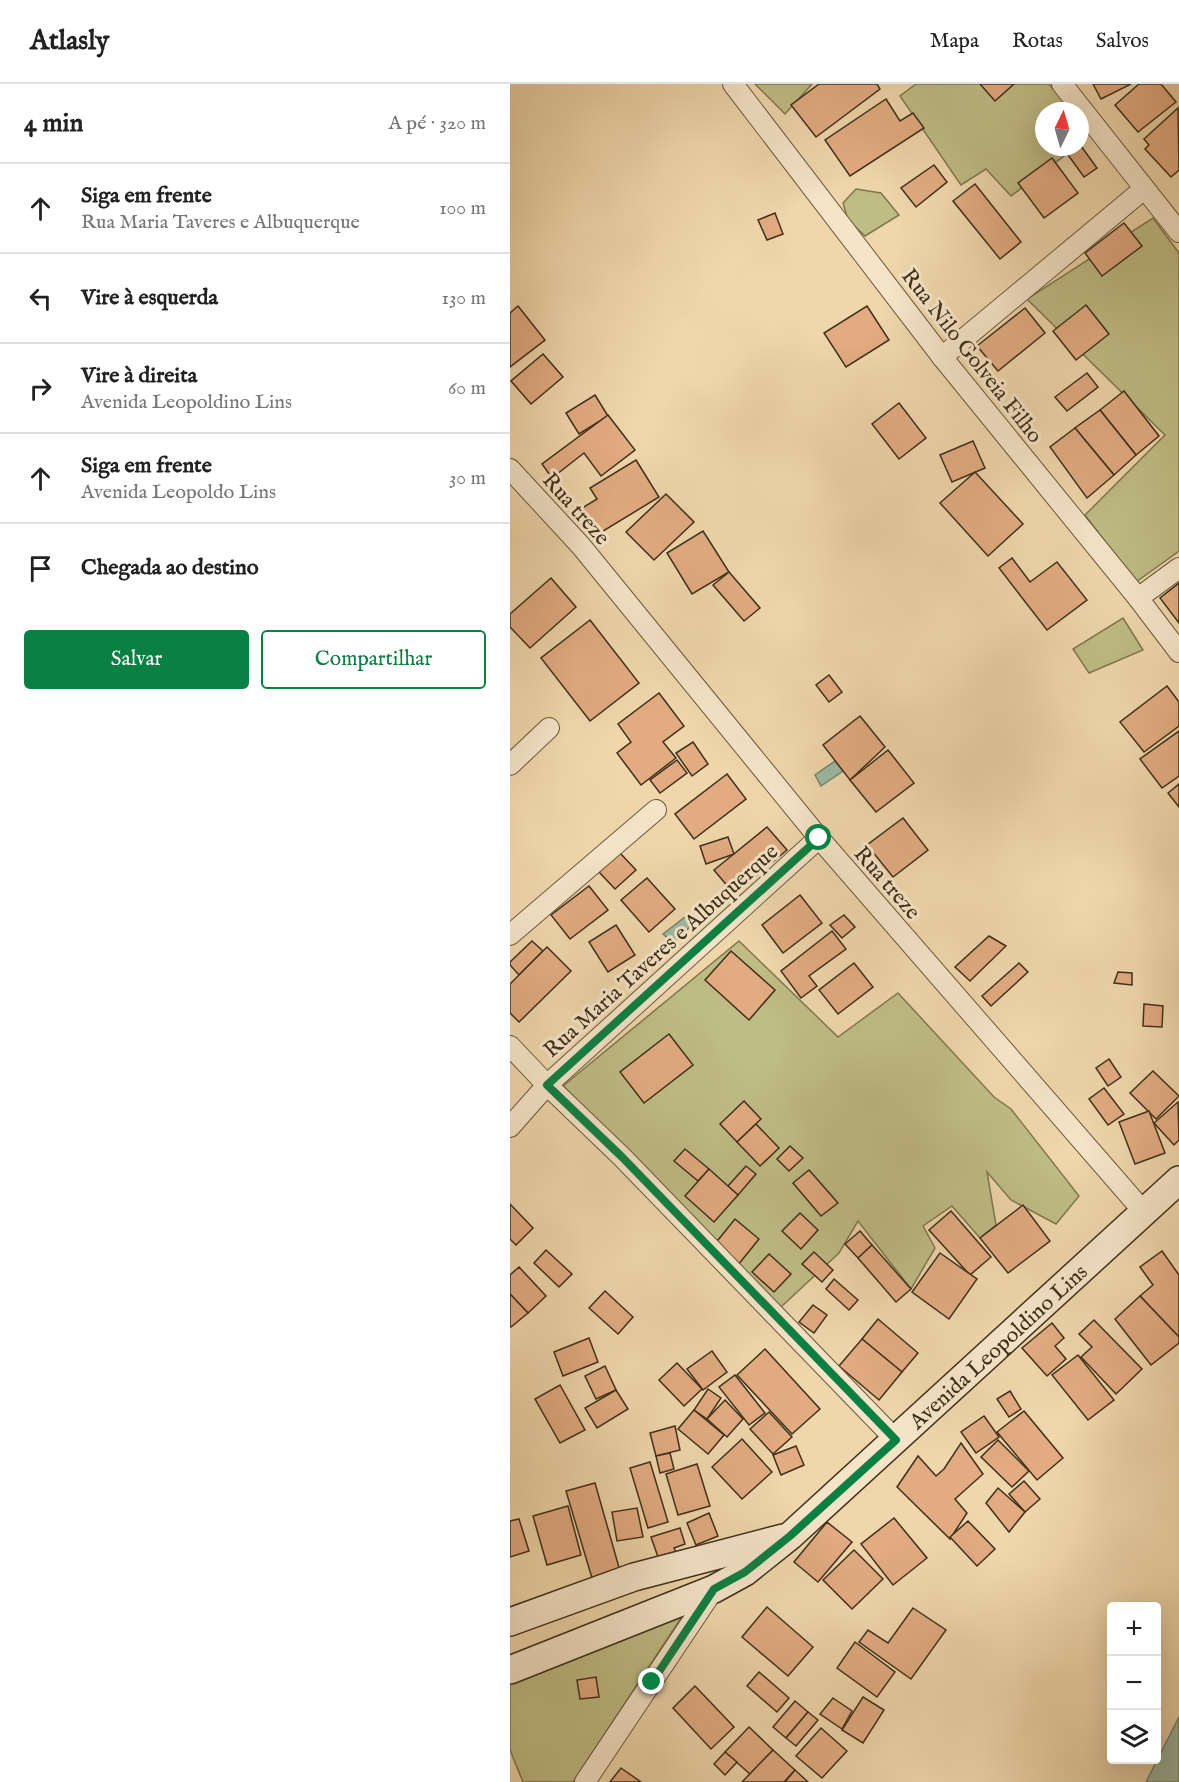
<!DOCTYPE html>
<html lang="pt">
<meta charset="utf-8">
<style>
:root{--surface:#fff;--page:#f2f2f2;--text:#222;--muted:#767676;--line:#e0e0e0;--accent:#0b8043}
body{margin:0;font-family:"IM FELL English",serif;background:var(--page);color:var(--text)}
.controls{position:absolute;right:18px;bottom:18px;display:grid;overflow:hidden;border-radius:6px;box-shadow:0 6px 24px #0002}
.controls button{width:54px;height:54px;display:grid;place-items:center;padding:0;border:0;border-bottom:2px solid var(--line);background:var(--surface);color:var(--text);font:30px sans-serif}
.compass{position:absolute;left:525px;top:18px;width:54px;height:54px;border-radius:50%;background:var(--surface);box-shadow:0 6px 24px #0002;rotate:5deg}
.stop{position:absolute;width:18px;height:18px;margin:-14px;border:4px solid #0b8043;border-radius:50%;background:#fff}
.stop.end{background:#0b8043;border-color:#fff;box-shadow:0 2px 6px #0008}
.list{margin:0;padding:0;list-style:none}
h2{display:flex;justify-content:space-between;align-items:center;height:78px;margin:0;padding:0 24px;font-size:26px}
h2 small{font-size:20px;font-weight:400;color:var(--muted)}
.list li{display:grid;grid-template-columns:39px 1fr auto;gap:18px;align-items:center;box-sizing:border-box;height:90px;padding:0 24px;border-top:2px solid var(--line)}
.list b{display:block;font-size:22px;white-space:nowrap}
.list p{margin:0;font-size:20px;white-space:nowrap;color:var(--muted)}
.list em{font-size:20px;font-style:normal;color:var(--muted)}
.actions{display:flex;gap:12px;padding:18px 24px}
.actions a{flex:1;padding:14px 0;border:2px solid var(--accent);border-radius:6px;text-align:center;font-size:21px;color:var(--accent)}
.actions .main{background:var(--accent);color:#fff}
.icon{flex:none;width:33px;height:33px;fill:none;stroke:currentColor;stroke-width:2;stroke-linecap:round;stroke-linejoin:round}
.map{position:relative;flex:none;width:669px;height:1698px;overflow:hidden}
header{display:flex;align-items:center;gap:36px;box-sizing:border-box;height:84px;padding:0 30px;background:var(--surface);border-bottom:2px solid var(--line)}
header strong{font-size:28px}
nav{display:flex;gap:33px;margin-inline-start:auto;font-size:21px}
main{display:flex}
aside{flex:1;background:var(--surface)}
.map>svg:first-child{display:block}
.green{fill:#bfbc85;stroke:#7f764f;stroke-width:1.5}
.water{fill:#9bbaa4;stroke:#76826c;stroke-width:1.5}
.building{fill:#e2ab82;stroke:#3f2f19;stroke-width:1.5}
.lines{fill:none;stroke-linecap:round;stroke-linejoin:round}
.minor-casing{stroke:#6b593e;stroke-width:22}
.secondary-casing{stroke:#3f2f19;stroke-width:30}
.minor{stroke:#f5e4c8;stroke-width:20}
.secondary{stroke:#f5e4c8;stroke-width:27}
.route{stroke:#0b8043;stroke-width:8}
.labels{text-anchor:middle;stroke-width:6;stroke-linejoin:round;paint-order:stroke}
.street-label{font-size:22px;fill:#3f2f19;stroke:#f5e4c8}
</style>
<header>
<strong>Atlasly</strong>
<nav><a>Mapa</a><a>Rotas</a><a>Salvos</a></nav>
</header>
<main>
<aside>
<h2>4 min<small>A pé · 320 m</small></h2>
<ul class="list">
<li><svg class="icon" aria-label="ahead" viewBox="0 0 24 24"><path d="M12 20V5M6 11l6-6 6 6"/></svg><div><b>Siga em frente</b><p>Rua Maria Taveres e Albuquerque</p></div><em>100 m</em></li>
<li><svg class="icon" aria-label="left" viewBox="0 0 24 24"><path d="M17 20v-9H6M10 6l-5 5 5 5"/></svg><div><b>Vire à esquerda</b></div><em>130 m</em></li>
<li><svg class="icon" aria-label="right" viewBox="0 0 24 24"><path d="M7 20v-9h11M14 6l5 5-5 5"/></svg><div><b>Vire à direita</b><p>Avenida Leopoldino Lins</p></div><em>60 m</em></li>
<li><svg class="icon" aria-label="ahead" viewBox="0 0 24 24"><path d="M12 20V5M6 11l6-6 6 6"/></svg><div><b>Siga em frente</b><p>Avenida Leopoldo Lins</p></div><em>30 m</em></li>
<li><svg class="icon" aria-label="arrive" viewBox="0 0 24 24"><path d="M6 21V4h12l-3 4 3 4H6"/></svg><div><b>Chegada ao destino</b></div></li>
</ul>
<div class="actions"><a class="main">Salvar</a><a>Compartilhar</a></div>
</aside>
<div class="map">
<svg width="669" height="1698" viewBox="0 0 669 1698">
<rect width="100%" height="100%" fill="#efd6ab"/>
<filter id="stains"><feTurbulence type="fractalNoise" baseFrequency=".00333" numOctaves="4"/><feColorMatrix values="0 0 0 0 .2 0 0 0 0 .09 0 0 0 0 .02 0 0 0 .5 -.17"/></filter>
<radialGradient id="worn" r=".72"><stop offset=".6" stop-color="#630" stop-opacity="0"/><stop offset="1" stop-color="#630" stop-opacity=".3"/></radialGradient>
<g class="green">
<path d="M245,0H302L275,30Z"/>
<path d="M406,0H539L562,27H534V63H566L501,112L476,85L451,101L390,12Z"/>
<path d="M346,105L371,109L389,131L355,152L338,136L333,119Z"/>
<path d="M643,134L669,169V467L626,498L575,431L655,351L517,215Z"/>
<path d="M613,534L633,566L579,589L563,565Z"/>
<path d="M229,857L328,953L388,909L484,1013L501,1025L569,1112L546,1140L501,1116L477,1088L486,1141L470,1154L442,1122L413,1142L425,1164L401,1205L348,1137L329,1169L271,1223L53,1002Z"/>
<path d="M179,1522L63,1698H13L0,1666V1587Z"/>
</g>
<g class="water">
<path d="M325,677L333,687L311,702L305,691Z"/>
<path d="M175,833L183,840L163,859L153,850Z"/>
<path d="M669,1633V1698H636Z"/>
</g>
<g class="building">
<path d="M309,0H367L370,5L306,53L281,21Z"/>
<path d="M470,0H504L485,17Z"/>
<path d="M583,0H621L591,15Z"/>
<path d="M629,0H651L666,18L628,48L605,21Z"/>
<path d="M376,15L390,37L403,29L414,44L340,92L315,56Z"/>
<path d="M668,24L669,86L661,93L635,65L639,61L634,55Z"/>
<path d="M571,62L587,84L574,93L558,71Z"/>
<path d="M542,74L568,109L534,134L508,99Z"/>
<path d="M424,81L437,98L406,123L391,104Z"/>
<path d="M465,100L511,158L490,175L443,117Z"/>
<path d="M265,129L273,150L257,156L248,136Z"/>
<path d="M614,139L632,162L592,192L575,169Z"/>
<path d="M576,221L599,250L566,276L543,247Z"/>
<path d="M8,222L35,256L0,283V229Z"/>
<path d="M357,222L379,256L336,283L314,249Z"/>
<path d="M515,224L535,249L488,287L467,262Z"/>
<path d="M33,270L53,293L21,320L1,297Z"/>
<path d="M577,289L588,303L557,327L545,313Z"/>
<path d="M614,307L649,352L626,371L590,326Z"/>
<path d="M85,311L98,332L69,350L56,329Z"/>
<path d="M389,319L416,354L389,375L362,340Z"/>
<path d="M590,326L626,371L604,391L565,344Z"/>
<path d="M98,331L125,366L91,392L74,369L42,394L32,380Z"/>
<path d="M565,344L604,391L577,414L540,363Z"/>
<path d="M463,357L475,384L442,398L430,371Z"/>
<path d="M126,376L149,413L85,452L69,426L87,415L80,404Z"/>
<path d="M465,388L513,440L478,472L430,419Z"/>
<path d="M156,410L184,438L144,476L116,448Z"/>
<path d="M193,447L219,488L182,510L157,469Z"/>
<path d="M502,474L520,498L547,478L577,516L537,546L489,484Z"/>
<path d="M219,488L250,524L234,537L203,501Z"/>
<path d="M41,494L66,523L20,564L0,543V530Z"/>
<path d="M669,499V539L650,514Z"/>
<path d="M80,536L129,599L80,637L31,574Z"/>
<path d="M319,591L332,608L319,618L306,601Z"/>
<path d="M657,602L669,618V642L634,668L610,638Z"/>
<path d="M149,609L174,642L153,658L166,674L131,701L107,669L121,658L108,640Z"/>
<path d="M350,632L375,663L340,696L313,661Z"/>
<path d="M669,647V692L652,704L630,675Z"/>
<path d="M183,658L198,680L182,692L166,669Z"/>
<path d="M378,666L404,699L366,728L340,696Z"/>
<path d="M167,676L177,689L150,709L140,696Z"/>
<path d="M217,690L236,715L184,755L165,730Z"/>
<path d="M669,700V723L658,709Z"/>
<path d="M393,734L418,766L383,793L357,761Z"/>
<path d="M257,743L277,766L224,810L204,786Z"/>
<path d="M218,753L224,770L196,780L190,762Z"/>
<path d="M110,769L126,786L105,805L89,788Z"/>
<path d="M137,794L165,825L139,848L111,816Z"/>
<path d="M79,802L98,826L60,855L41,831Z"/>
<path d="M290,811L312,839L273,869L252,841Z"/>
<path d="M334,831L345,843L332,854L320,841Z"/>
<path d="M106,841L125,871L98,888L79,858Z"/>
<path d="M322,847L336,865L299,892L307,902L291,914L271,887Z"/>
<path d="M479,852L496,862L460,897L445,883Z"/>
<path d="M22,857L33,867L9,891L0,881V878Z"/>
<path d="M37,863L61,887L9,938L0,929V900Z"/>
<path d="M221,867L265,906L239,936L195,896Z"/>
<path d="M344,879L363,903L328,930L309,906Z"/>
<path d="M509,879L518,888L481,922L472,912Z"/>
<path d="M608,888L622,889V901L604,899Z"/>
<path d="M634,920L653,922L652,943L633,942Z"/>
<path d="M159,950L183,981L134,1019L110,988Z"/>
<path d="M599,975L611,993L598,1002L586,984Z"/>
<path d="M643,987L669,1012L646,1035L620,1009Z"/>
<path d="M594,1004L614,1030L598,1041L579,1015Z"/>
<path d="M234,1017L251,1035L227,1058L210,1040Z"/>
<path d="M668,1018L669,1056L664,1061L644,1039Z"/>
<path d="M639,1027L655,1069L625,1080L609,1038Z"/>
<path d="M246,1040L269,1064L250,1082L227,1058Z"/>
<path d="M280,1062L293,1074L279,1087L267,1075Z"/>
<path d="M175,1065L199,1085L188,1097L164,1077Z"/>
<path d="M236,1082L246,1090L228,1111L218,1102Z"/>
<path d="M199,1085L228,1111L204,1138L175,1112Z"/>
<path d="M299,1086L328,1119L311,1132L283,1099Z"/>
<path d="M0,1120L23,1144L6,1161L0,1155Z"/>
<path d="M513,1121L540,1157L498,1189L470,1154Z"/>
<path d="M441,1127L481,1173L460,1191L419,1146Z"/>
<path d="M290,1129L308,1146L291,1165L272,1147Z"/>
<path d="M225,1135L249,1155L228,1181L204,1161Z"/>
<path d="M350,1147L362,1161L348,1174L335,1160Z"/>
<path d="M362,1161L401,1205L386,1218L348,1174Z"/>
<path d="M36,1166L62,1190L49,1203L24,1179Z"/>
<path d="M652,1167L669,1191V1253L630,1212L643,1201L630,1183Z"/>
<path d="M304,1168L323,1186L312,1198L292,1180Z"/>
<path d="M430,1169L467,1195L439,1235L402,1208Z"/>
<path d="M259,1170L281,1190L264,1208L242,1188Z"/>
<path d="M9,1183L36,1212L18,1229L0,1210V1191Z"/>
<path d="M324,1195L348,1216L339,1226L316,1205Z"/>
<path d="M95,1207L123,1233L108,1250L79,1224Z"/>
<path d="M0,1210L18,1229L1,1243L0,1242Z"/>
<path d="M630,1212L669,1253V1259L641,1281L605,1235Z"/>
<path d="M303,1221L317,1231L304,1249L289,1238Z"/>
<path d="M368,1235L408,1269L392,1288L352,1255Z"/>
<path d="M584,1236L632,1285L606,1310L571,1273L582,1263L569,1250Z"/>
<path d="M542,1239L554,1254L545,1262L556,1275L537,1292L512,1264Z"/>
<path d="M79,1254L88,1278L53,1292L44,1268Z"/>
<path d="M352,1255L392,1288L369,1316L329,1282Z"/>
<path d="M255,1265L310,1325L282,1350L227,1291Z"/>
<path d="M202,1267L217,1288L193,1306L177,1285Z"/>
<path d="M568,1271L604,1316L578,1336L542,1291Z"/>
<path d="M167,1279L192,1305L174,1322L149,1296Z"/>
<path d="M95,1282L106,1306L86,1315L75,1292Z"/>
<path d="M225,1291L255,1329L239,1341L209,1303Z"/>
<path d="M50,1301L75,1346L50,1359L25,1315Z"/>
<path d="M198,1305L211,1314L197,1335L184,1326Z"/>
<path d="M106,1306L118,1325L87,1344L75,1324Z"/>
<path d="M500,1307L511,1325L499,1333L487,1315Z"/>
<path d="M215,1316L233,1335L217,1353L197,1335Z"/>
<path d="M184,1326L214,1351L198,1370L168,1345Z"/>
<path d="M514,1327L553,1374L527,1396L487,1348Z"/>
<path d="M259,1328L282,1353L263,1370L240,1345Z"/>
<path d="M474,1332L489,1353L466,1369L451,1348Z"/>
<path d="M165,1342L170,1366L146,1372L140,1349Z"/>
<path d="M232,1355L262,1388L232,1415L202,1383Z"/>
<path d="M488,1356L519,1387L502,1403L471,1373Z"/>
<path d="M451,1359L473,1390L445,1415L457,1429L440,1455L387,1403L408,1372L426,1392L434,1385Z"/>
<path d="M286,1362L294,1381L271,1391L263,1371Z"/>
<path d="M160,1369L164,1385L150,1389L146,1372Z"/>
<path d="M140,1378L158,1438L138,1444L120,1384Z"/>
<path d="M187,1380L200,1422L168,1431L156,1390Z"/>
<path d="M514,1397L530,1415L515,1428L499,1410Z"/>
<path d="M85,1399L110,1487L82,1494L56,1407Z"/>
<path d="M488,1404L515,1428L499,1448L476,1419Z"/>
<path d="M58,1422L71,1471L37,1481L23,1432Z"/>
<path d="M127,1424L133,1453L107,1457L102,1428Z"/>
<path d="M199,1429L208,1452L186,1461L177,1439Z"/>
<path d="M384,1434L417,1474L383,1501L351,1460Z"/>
<path d="M9,1435L19,1467L0,1473V1437Z"/>
<path d="M458,1437L485,1465L467,1482L440,1453Z"/>
<path d="M317,1438L342,1458L308,1498L284,1478Z"/>
<path d="M170,1444L175,1460L164,1464L166,1468L148,1473L141,1453Z"/>
<path d="M344,1466L373,1495L342,1525L313,1496Z"/>
<path d="M257,1523L303,1563L278,1592L232,1553Z"/>
<path d="M403,1524L436,1546L401,1595L349,1558L358,1546L378,1559Z"/>
<path d="M345,1558L385,1588L367,1613L327,1584Z"/>
<path d="M249,1588L279,1614L267,1628L237,1602Z"/>
<path d="M86,1593L89,1613L70,1615L67,1596Z"/>
<path d="M185,1602L224,1643L201,1665L163,1624Z"/>
<path d="M353,1613L374,1626L353,1659L332,1646Z"/>
<path d="M323,1614L342,1627L332,1645L310,1630Z"/>
<path d="M285,1617L298,1628L276,1654L263,1643Z"/>
<path d="M298,1628L308,1636L286,1662L276,1654Z"/>
<path d="M239,1643L263,1666L240,1690L215,1668Z"/>
<path d="M311,1644L337,1667L312,1694L286,1672Z"/>
<path d="M263,1666L285,1686L274,1698H232Z"/>
<path d="M215,1668L227,1678L215,1691L204,1680Z"/>
<path d="M111,1684L131,1698H100Z"/>
<path d="M285,1686L298,1698H275Z"/>
</g>
<g class="lines">
<g class="minor-casing">
<g id="minor">
<path d="M223,0L432,273L628,514L669,568"/>
<path d="M552,0L669,148"/>
<path d="M432,273L634,105"/>
<path d="M0,385L71,462L309,754L633,1127"/>
<path d="M628,514L669,484"/>
<path d="M0,681L39,644"/>
<path d="M0,851L146,726"/>
<path d="M0,962L37,1001L112,1073L386,1356"/>
<path d="M0,1043L37,1001L309,754"/>
<path d="M75,1698L204,1505"/>
</g>
</g>
<g class="secondary-casing">
<g id="secondary">
<path d="M0,1538L124,1493L273,1454"/>
<path id="s1" d="M0,1586L204,1505L235,1488L280,1452L669,1096"/>
</g>
</g>
<use href="#minor" class="minor"/>
<use href="#secondary" class="secondary"/>
</g>
<g class="lines">
<path class="route" d="M142,1598L204,1505L235,1488L280,1452L386,1356L112,1073L37,1001L309,754"/>
</g>
<g class="labels">
<g class="street-label">
<text transform="translate(463 271) rotate(52)" y="8">Rua Nilo Golveia Filho</text>
<text transform="translate(67 424) rotate(48)" y="8">Rua treze</text>
<text transform="translate(378 798) rotate(49)" y="8">Rua treze</text>
<text transform="translate(150 866) rotate(-42)" y="8">Rua Maria Taveres e Albuquerque</text>
<text dy="8" stroke="none"><textPath href="#s1" startOffset="594">Avenida Leopoldino Lins</textPath></text>
</g>
</g>
<rect width="100%" height="100%" filter="url(#stains)"/>
<rect width="100%" height="100%" fill="url(#worn)"/>
</svg>
<div class="controls">
<button>+</button>
<button>−</button>
<button><svg class="icon" aria-label="layers" viewBox="0 0 24 24"><path d="M12 4l9 5-9 5-9-5zM3 14l9 5 9-5"/></svg></button>
</div>
<svg class="compass" viewBox="-18 -18 36 36"><path d="M0-13l5 13h-10z" fill="#e53935"/><path d="M0 13l5-13h-10z" fill="#767676"/></svg>
<div class="stop" style="left:309px;top:754px"></div>
<div class="stop end" style="left:142px;top:1598px"></div>
</div>
</main>
